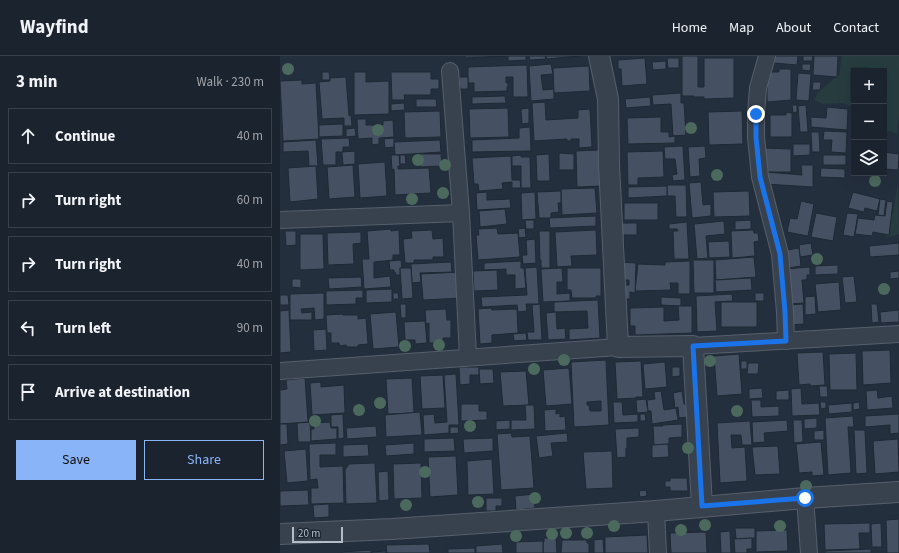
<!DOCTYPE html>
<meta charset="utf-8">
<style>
:root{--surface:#1b232e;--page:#242b36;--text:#f1f3f6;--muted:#a0a4aa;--line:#39404a;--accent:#8ab4f8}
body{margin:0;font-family:"Source Sans 3",sans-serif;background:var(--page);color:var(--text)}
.controls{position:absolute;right:12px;top:12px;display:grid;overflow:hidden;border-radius:0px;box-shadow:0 4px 16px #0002}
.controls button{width:36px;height:36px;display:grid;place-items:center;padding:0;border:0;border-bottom:1px solid var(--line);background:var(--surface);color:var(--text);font:20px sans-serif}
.scale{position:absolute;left:12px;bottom:10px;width:51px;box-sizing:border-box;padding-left:4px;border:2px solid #b4bcc9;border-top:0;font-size:11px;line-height:14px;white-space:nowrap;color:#b4bcc9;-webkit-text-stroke:3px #1d2633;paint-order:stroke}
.stop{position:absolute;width:12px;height:12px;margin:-9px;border:3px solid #1a73e8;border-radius:50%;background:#fff}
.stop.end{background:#1a73e8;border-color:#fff;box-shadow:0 1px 4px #0008}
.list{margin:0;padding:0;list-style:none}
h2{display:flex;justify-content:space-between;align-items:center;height:52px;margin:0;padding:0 16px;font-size:17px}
h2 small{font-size:13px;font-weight:400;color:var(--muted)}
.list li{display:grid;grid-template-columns:26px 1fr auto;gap:12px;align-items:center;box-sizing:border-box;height:56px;margin:0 8px 8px;padding:0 8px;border:1px solid var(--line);border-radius:0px}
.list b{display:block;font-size:15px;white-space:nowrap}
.list em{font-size:13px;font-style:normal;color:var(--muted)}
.actions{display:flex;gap:8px;padding:12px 16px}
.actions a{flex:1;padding:9px 0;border:1px solid var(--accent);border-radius:0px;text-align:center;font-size:14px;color:var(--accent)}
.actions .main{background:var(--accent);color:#111}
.icon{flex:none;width:22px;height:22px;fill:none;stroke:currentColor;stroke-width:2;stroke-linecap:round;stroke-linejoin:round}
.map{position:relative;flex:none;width:619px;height:497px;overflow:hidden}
header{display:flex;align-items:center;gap:24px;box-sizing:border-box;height:56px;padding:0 20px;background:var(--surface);border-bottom:1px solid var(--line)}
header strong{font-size:19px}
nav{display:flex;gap:22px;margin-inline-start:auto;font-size:14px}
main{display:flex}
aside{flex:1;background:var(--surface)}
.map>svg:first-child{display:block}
.green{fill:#263c3f}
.building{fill:#455162;stroke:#1f2835;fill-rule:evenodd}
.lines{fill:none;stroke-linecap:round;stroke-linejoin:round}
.minor-casing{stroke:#565f6c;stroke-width:18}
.tertiary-casing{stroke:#565f6c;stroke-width:22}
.minor{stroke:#38414e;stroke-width:16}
.tertiary{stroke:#38414e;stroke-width:20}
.tree{fill:#4b6a5d}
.route{stroke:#1a73e8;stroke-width:5}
</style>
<header>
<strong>Wayfind</strong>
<nav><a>Home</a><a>Map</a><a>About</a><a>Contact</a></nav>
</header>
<main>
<aside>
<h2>3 min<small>Walk · 230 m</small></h2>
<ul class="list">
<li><svg class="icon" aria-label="ahead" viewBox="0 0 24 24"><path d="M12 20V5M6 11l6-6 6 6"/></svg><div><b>Continue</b></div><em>40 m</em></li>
<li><svg class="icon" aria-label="right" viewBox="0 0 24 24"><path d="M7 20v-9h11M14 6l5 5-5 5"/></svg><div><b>Turn right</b></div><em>60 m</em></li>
<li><svg class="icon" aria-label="right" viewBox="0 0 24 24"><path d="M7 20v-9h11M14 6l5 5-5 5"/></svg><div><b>Turn right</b></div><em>40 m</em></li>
<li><svg class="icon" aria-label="left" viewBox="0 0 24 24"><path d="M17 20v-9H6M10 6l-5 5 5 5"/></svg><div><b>Turn left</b></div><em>90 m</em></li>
<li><svg class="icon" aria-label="arrive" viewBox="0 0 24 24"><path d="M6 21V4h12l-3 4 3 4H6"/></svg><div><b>Arrive at destination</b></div></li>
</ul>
<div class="actions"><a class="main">Save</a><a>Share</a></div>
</aside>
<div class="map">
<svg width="619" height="497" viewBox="0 0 619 497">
<rect width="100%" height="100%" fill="#242f3e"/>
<g class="green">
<path d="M562,0H619V59L617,78L610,75H604V15H574V72H572L574,51L562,47L543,48L534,44L538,36L559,19Z"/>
<path d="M618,127L619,178L614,180L606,181L608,169L613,157Z"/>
</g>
<g class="building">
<path d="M185,0H225L185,2Z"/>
<path d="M228,0H246V4L228,5Z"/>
<path d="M249,0H265L266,3L250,4Z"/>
<path d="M266,0H299L267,3Z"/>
<path d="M402,0H418V31H424V2H454V42L424,43V41H414V40H402Z"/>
<path d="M494,0H518L517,9L494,7Z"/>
<path d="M523,0H533L532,5H523Z"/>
<path d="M534,0H558L557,21L533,19Z"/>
<path d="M365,2L367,28L342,30L341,13H338V4Z"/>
<path d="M387,2H399V12H388Z"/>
<path d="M386,5V13L373,14L372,6Z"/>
<path d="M271,8L273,18L261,19L263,34L274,33V43L251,45L249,10Z"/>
<path d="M522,8H531L530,15L522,14Z"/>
<path d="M247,9L248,41H233V21H226V27L228,26V31H227V35L194,36V27H188V11Z"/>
<path d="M309,10L310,35L274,37L273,12Z"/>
<path d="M571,12H588V15H574V45H571Z"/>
<path d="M499,13H511V44L487,46V16H499Z"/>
<path d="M42,16H49L50,24H42Z"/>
<path d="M74,16H86V26L109,25V58L74,59Z"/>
<path d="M111,16H151V23H159V33H151V39H124L125,44H112Z"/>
<path d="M518,17L531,18L529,45L516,44Z"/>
<path d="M66,21L69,60L71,59L72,70H64V62L42,63L39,26L50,25V22Z"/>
<path d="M179,21H188V33H180Z"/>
<path d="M22,24V28L36,27L39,83L3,85L0,25Z"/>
<path d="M533,26H541L540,34H532Z"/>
<path d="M401,37V47H404L406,79L393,80L391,48L373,49L372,39Z"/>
<path d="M225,40L226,47L192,48V41Z"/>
<path d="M370,41L371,50L346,52L345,43Z"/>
<path d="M136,43H156L157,51H136Z"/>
<path d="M265,46L266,64L298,62V54L310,53L312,91L299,92V83H291V85H287V83L254,85L252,47Z"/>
<path d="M124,47L125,54L111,55V48Z"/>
<path d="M512,49H517V56L513,57Z"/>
<path d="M526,49L528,76H520L518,50Z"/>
<path d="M547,51L568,53L567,74L531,71V61L546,62Z"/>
<path d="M228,52L229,81L190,82L189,53Z"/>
<path d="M249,52V67L242,68L241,53Z"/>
<path d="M160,55L161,81L125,82L124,56Z"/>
<path d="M462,55L463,88L429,89L428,56Z"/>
<path d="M506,56L512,57V81H490V59H506Z"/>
<path d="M381,61V76H389V81L395,80V87L348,88L347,62Z"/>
<path d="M77,63H86V69H103V65L113,64L114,81L99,82V88L92,89V82L78,83Z"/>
<path d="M63,68V80L39,81V69Z"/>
<path d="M250,71L251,95L192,96V84L239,82V72Z"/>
<path d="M75,72L76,80L66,81V73Z"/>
<path d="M544,75L567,76L566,97L551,96L552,84H543Z"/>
<path d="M531,76H539L540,96H532Z"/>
<path d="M69,82L70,91H63V96H56V109H43L41,83Z"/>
<path d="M114,82V91L105,92L104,83Z"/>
<path d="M36,84L38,110H29L28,95L3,96V86Z"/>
<path d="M160,84L161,96L115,99L114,86Z"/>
<path d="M513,88H530V99L513,100Z"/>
<path d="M403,90L405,124L393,125L392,119L397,118L395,103H385L384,91Z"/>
<path d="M425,90L426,102L419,103L420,120L410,121L408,91Z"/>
<path d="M483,92L511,93V116H482Z"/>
<path d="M319,94L320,130L297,131L296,95Z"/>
<path d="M75,95V108L63,109L62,96Z"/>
<path d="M383,95L384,121L358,122V129H348L347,96Z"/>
<path d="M604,96L619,98L618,114L604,113Z"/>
<path d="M279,97L294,98V114H279Z"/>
<path d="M140,98H161L162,110L140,111Z"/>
<path d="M269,98L270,125H257L256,99Z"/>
<path d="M111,99H119L120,110H118V113L149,112L151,137L115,139L114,113L112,114Z"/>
<path d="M120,99H125L126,108H120Z"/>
<path d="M241,99V101H250L251,132H241V110H232V100Z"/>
<rect x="543" y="99" width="23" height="10"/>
<path d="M231,100L232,124H240L241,132H232V126L222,127L223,133L199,135L198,128H194L192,102Z"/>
<path d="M105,106L107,140L80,142L78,108Z"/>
<path d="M73,109L75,141L49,143L47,111Z"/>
<path d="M521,109H533V131L485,128L486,116L522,119Z"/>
<path d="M36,110L38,143L10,146L8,112Z"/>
<path d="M541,112L565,113V122L540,121Z"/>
<path d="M421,126L423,149L431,148V160L412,162L409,127Z"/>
<path d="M387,129H406L407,161H396L395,140H387Z"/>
<path d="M387,130V140L348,142V131Z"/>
<path d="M315,132L317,157L282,159L281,133Z"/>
<path d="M281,135V147H278L279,156L271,157V162H259L257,136Z"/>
<path d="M469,135L470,160L434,161L433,136Z"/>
<path d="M207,136V144L230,143L231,152L197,154L196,137Z"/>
<path d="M255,136L256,163L242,164L241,137Z"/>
<path d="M573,136L600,143L597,155L585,152L584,156L568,152Z"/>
<path d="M600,143L606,144L604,160L598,159Z"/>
<path d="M521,145L534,148L528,180L507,176L510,162L517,163Z"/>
<path d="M607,145L613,146L609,179L593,176L592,180L575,178L578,162L594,164L595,159L605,160Z"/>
<rect x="344" y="147" width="34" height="17"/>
<path d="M225,153L227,168L200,171L199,155Z"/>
<path d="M536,157L557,161L553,185L531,181Z"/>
<path d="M567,157L578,158L574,181L563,179Z"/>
<path d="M316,160V170L270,172L269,162Z"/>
<path d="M245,164H254V173H246Z"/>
<path d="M471,164V173L455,174V165Z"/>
<path d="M444,165L445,178L426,180L428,202L417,203L414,168Z"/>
<path d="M407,166L409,203H394L393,175H398L397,173H389V168Z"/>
<path d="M337,167H357V179H344V203Z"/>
<path d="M217,172L218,178L238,177L240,201L198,204L196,179H199L198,173Z"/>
<path d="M245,172L246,181L239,182L238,173Z"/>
<path d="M111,173V175L119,174L120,199H113V204L94,206V222L110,220L111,231L84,233L82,203H89L87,175Z"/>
<path d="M152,174L153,183L163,182L164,201H153V204H134V207H125L123,183L132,182L131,175Z"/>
<path d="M316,174L317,199L291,200L292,210L277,211L275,176Z"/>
<path d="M473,174L474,177H478L479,185L474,186L475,200L452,202L451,175Z"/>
<path d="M5,175H16V189L6,190Z"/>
<path d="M259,175H270V212H261V204H260Z"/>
<path d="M81,176V187L73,188L74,208L48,209L47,177Z"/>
<path d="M20,178H43L44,213L20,214Z"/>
<path d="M255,183L256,207L243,208L242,199H247L246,184Z"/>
<path d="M449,185L450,201L429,202L428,186Z"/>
<path d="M531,187L533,199L520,201L519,189Z"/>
<path d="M619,187V199L590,201L589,190Z"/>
<path d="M519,192L521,210L503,213L501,195Z"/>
<path d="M474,201L476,221L436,224L435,204Z"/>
<path d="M121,204L122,212H120V219H116L115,216H114V214H110L109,205Z"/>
<path d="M413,204H434V237H414Z"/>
<path d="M241,205V212H244L246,232L235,233V219H226V213L204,214V207Z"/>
<path d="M410,205V238H398V227H390L391,234L355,235L358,208L385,209V206Z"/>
<path d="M171,206L172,216L140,217L141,226L132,227L131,208Z"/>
<path d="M339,206L356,207L355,237L350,236V243H336L341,229H349V224H338Z"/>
<path d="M558,209V218L535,219V210Z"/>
<path d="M257,211L259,248H246L247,255L238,256L237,249L202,251L201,241L247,239L245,212Z"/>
<path d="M530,211V219H527V224H522L524,247L508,248L505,213Z"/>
<path d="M120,212H131L133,242L122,243Z"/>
<path d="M282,212L283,226H277V238L290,237V245L263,246L261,213Z"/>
<path d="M287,212H321V240H316V242H292L291,234H287Z"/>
<path d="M217,214L218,234L194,235L193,215Z"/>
<path d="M619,215V222L610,223V216Z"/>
<path d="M180,216L181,242L143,244L141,218Z"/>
<path d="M574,220L577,246L565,247L562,221Z"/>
<path d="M81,221L82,231L49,233L48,222Z"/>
<path d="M471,222L472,234L436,236L435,224Z"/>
<path d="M12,223H21V232L12,231Z"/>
<path d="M559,226L561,254L538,256L535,228Z"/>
<path d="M112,233V246L86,247V234Z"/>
<path d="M83,234V242H76V248L46,249V235Z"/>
<path d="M44,237V263L35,264L34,252L21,253L22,257L32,256V264H10V238Z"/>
<path d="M113,237H118L119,243H113Z"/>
<rect x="475" y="237" width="9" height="8"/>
<path d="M452,238L453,245L435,246L437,275L417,276L416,240Z"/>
<path d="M0,239H8L9,249H0Z"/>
<path d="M535,240L536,258L525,259V241Z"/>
<path d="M381,241L401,242V250L381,249Z"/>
<path d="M318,244L320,282L289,284V273L308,272L307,255L274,256V246Z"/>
<rect x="441" y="246" width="36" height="25"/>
<path d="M120,248H126V262H121Z"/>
<path d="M260,248L262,284H248L247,276H254L252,249Z"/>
<path d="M523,248L524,268L510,269L509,249Z"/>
<path d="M591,248H597L599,266L592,267Z"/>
<path d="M398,250H412V277L355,279V270H350V252L384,251V265L399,264Z"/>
<path d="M211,252L212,254L237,253L238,277L212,279V287L200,288L198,253Z"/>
<path d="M166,253L167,264H171V282H163V287H149V267L146,268L145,254Z"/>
<path d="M9,254L11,296L0,297V255Z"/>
<path d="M619,254V266L601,267L600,256Z"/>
<path d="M116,256L119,291L93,293L90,258Z"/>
<path d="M276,256L277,273L285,272L286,283L268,284L266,257Z"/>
<path d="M62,258L63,259H78V263L86,262L88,288L78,289V291H67L66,289L60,290L59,287H51V277H47L46,259Z"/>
<path d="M145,265L147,287L135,288V284H125L124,266Z"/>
<path d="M46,273L47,294L34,295L33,274Z"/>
<path d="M246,277L247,284L234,285L233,278Z"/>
<path d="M610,294L611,327L583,329L582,295Z"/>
<path d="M543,296L545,329L530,330V328L519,329L517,297Z"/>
<path d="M576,297L577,334H550L549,298Z"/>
<path d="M459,298L462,338L437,340L434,300Z"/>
<path d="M326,304L329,369L294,371L291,306ZM321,345V355H310L309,349H307V346Z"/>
<path d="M361,305L363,341H356V342L337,343L335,306Z"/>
<rect x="461" y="305" width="6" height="8"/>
<path d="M385,306L387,331L365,333L363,308Z"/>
<path d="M468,307H479L478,318H467Z"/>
<path d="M179,311H199V319H190V328L180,329Z"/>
<path d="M392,311H400V320L392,321Z"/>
<path d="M289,312L292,348L266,350L263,314Z"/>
<path d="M199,313H213L214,327L200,328Z"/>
<path d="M246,315L249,349L223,350L220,316Z"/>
<path d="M176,318L179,369H169V377L144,379L143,359L154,358L155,367L167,366L164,319Z"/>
<path d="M163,319L165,352L142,353L140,320Z"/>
<path d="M25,322L28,366L0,368V334L7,333L6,324Z"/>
<path d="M132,322L134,357L108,358L106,323Z"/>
<path d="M41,326V331L64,329L65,357L32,359L30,327Z"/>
<path d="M539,330H547L548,341H540Z"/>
<path d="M482,332L483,342L469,343V333Z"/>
<path d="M521,332L522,348L539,347L540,359L512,360L511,333Z"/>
<path d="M509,334V344H496V335Z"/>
<path d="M597,334L598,342L612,340L613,352L587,354L586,335Z"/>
<path d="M381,335L384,354L396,352L398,364L372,368L371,355H368L367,344L375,343L374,336Z"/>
<path d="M402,335L404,348H406L407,361L399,362L398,351L395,352L393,337Z"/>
<path d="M366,343L368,356L357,357L356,344Z"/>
<path d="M471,344H481V351L499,350V360L472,361Z"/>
<path d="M333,346H342L343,359L358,358V366L334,367Z"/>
<path d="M540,346H546V352L541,353Z"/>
<path d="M579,346L580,353L573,354V347Z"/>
<path d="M572,347V356L549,358L548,349Z"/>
<path d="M181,348H199V355H207V364L181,365Z"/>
<path d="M245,349H254L255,373L231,374V364H246Z"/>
<path d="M276,353V358L280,357V361L285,360L286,374L265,375L264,354Z"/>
<path d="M140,356L142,379L106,381L105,359Z"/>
<path d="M63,358L64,382L58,383V371H51V359Z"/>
<path d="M360,358H365L366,365H360Z"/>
<path d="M619,358V377L610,378V369L585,371V360Z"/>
<path d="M573,360L574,371H568L571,417L548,419L545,362Z"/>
<path d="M537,362V372L524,373V363Z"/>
<path d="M230,364V373L216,374V365Z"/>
<path d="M507,364L508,375L484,377L485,386L473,387L472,366Z"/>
<path d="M513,364H522L523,386L514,387Z"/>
<path d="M470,365L472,389H462L461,379H451L452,392L465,391L467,425L440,427L437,367Z"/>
<path d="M30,366L31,386H18L17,367Z"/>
<path d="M50,366L51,372H57V383L31,385V373H34V367Z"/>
<path d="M0,368H7L8,388L0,389Z"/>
<path d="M402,368V381L389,382V388L374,389L373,370H383V369Z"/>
<path d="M96,370L97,381L67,383L66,372Z"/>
<path d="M170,371H178L179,377L170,378Z"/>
<path d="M359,372V381L347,382V392H346V401L337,402L335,373Z"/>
<path d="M544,374V384H534V375Z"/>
<path d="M574,374H585L587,417L576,418Z"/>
<path d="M231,377L232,381L250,380L254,432L221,434L217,378Z"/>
<path d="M287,377L288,386L271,387L273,400L259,402L256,380Z"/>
<path d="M174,382L175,395L144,396V383Z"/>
<path d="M213,382V395L184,397L183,383Z"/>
<path d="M618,383L619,416L595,418L593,385Z"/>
<path d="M541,386L544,419L532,420V416L519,417L516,388Z"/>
<path d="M56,387V399H40V411L63,410L64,447L31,448V432H38L37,423L30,424L29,388Z"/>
<path d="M134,387V398L106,400L105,389Z"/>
<path d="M88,388L89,400L63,401V389Z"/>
<path d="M388,388L389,401L372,402V389Z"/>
<path d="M498,390L500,418L475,419L472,391Z"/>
<path d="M26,393L28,425L7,427L4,395Z"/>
<path d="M332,395L333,432L306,433L303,396Z"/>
<path d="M176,400L178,439L150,441L148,401Z"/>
<path d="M212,403L214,438L188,439L187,405Z"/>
<path d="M95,407L97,447L66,448L65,414L69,408Z"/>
<path d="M141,407L142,442L114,443L113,408Z"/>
<path d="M108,415L109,444L99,445L98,416Z"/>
<path d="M390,422H407L408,435H390V431H385V425H390Z"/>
<path d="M28,434L29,449L0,450V435Z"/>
<path d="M366,434L367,440L360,441L359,435Z"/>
<path d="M254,438L255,452L236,454L235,440Z"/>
<path d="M206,442H222V450H216V455H206Z"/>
<path d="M49,448V461L34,462L33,449Z"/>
<path d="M619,463V497H607L606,464Z"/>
<path d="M590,467V477H579L580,493L545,494L544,468Z"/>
<path d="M601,467L602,491H592L591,468Z"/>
<path d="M455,472H475V482L456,483Z"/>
<path d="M507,474L508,495L476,496V475Z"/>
<path d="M450,475L451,497H441L440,476Z"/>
<path d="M426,476L427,497H391L390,477Z"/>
<path d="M367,479L368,497H325V481Z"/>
<path d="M264,482H276L277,497H263V486H264Z"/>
<path d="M472,482V493H467V497H455L454,483Z"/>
<path d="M323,483L324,497H314V484Z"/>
<path d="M282,484H307V487H309V497H281Z"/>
<path d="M263,485V497H236V486Z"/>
<path d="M149,488L150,497H107L106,489Z"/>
<path d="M222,488L223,497H196V490Z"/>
<path d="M195,492V497H168V493Z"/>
<path d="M591,493V497H545V495Z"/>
<path d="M91,494V497H62V496Z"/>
<path d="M106,495V497H92V496Z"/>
</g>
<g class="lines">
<g class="minor-casing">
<g id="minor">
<path d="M487,0L478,32L476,58V81L480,121L500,198L505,256L506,285"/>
<path d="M170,15L181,157L188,301"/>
<path d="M0,164L181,157"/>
<path d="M413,290L619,278"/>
<path d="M0,315L338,291"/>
<path d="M525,442L529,497"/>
<path d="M376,455L378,497"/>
</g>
</g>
<g class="tertiary-casing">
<g id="tertiary">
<path d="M319,0L328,43L329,108L338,291L413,290L422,450"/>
<path d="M0,478L112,473L376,455L525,442L619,436"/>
</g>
</g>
<use href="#minor" class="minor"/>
<use href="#tertiary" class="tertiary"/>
</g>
<g class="tree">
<circle cx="8" cy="13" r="6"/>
<circle cx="411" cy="72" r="6"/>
<circle cx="98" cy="74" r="6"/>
<circle cx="138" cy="104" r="6"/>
<circle cx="165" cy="109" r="6"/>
<circle cx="437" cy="119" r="6"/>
<circle cx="595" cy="125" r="6"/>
<circle cx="163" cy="137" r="6"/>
<circle cx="132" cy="143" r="6"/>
<circle cx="537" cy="203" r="6"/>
<circle cx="604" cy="233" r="6"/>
<circle cx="159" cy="289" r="6"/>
<circle cx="125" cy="290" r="6"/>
<circle cx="284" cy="304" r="6"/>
<circle cx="430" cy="305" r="6"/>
<circle cx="254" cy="313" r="6"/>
<circle cx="100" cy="347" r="6"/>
<circle cx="79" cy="354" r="6"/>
<circle cx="457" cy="355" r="6"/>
<circle cx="35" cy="365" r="6"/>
<circle cx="190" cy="370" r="6"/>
<circle cx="408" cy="392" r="6"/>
<circle cx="145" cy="416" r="6"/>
<circle cx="526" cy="430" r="6"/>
<circle cx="255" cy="442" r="6"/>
<circle cx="198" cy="446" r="6"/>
<circle cx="126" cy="449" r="6"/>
<circle cx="425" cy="469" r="6"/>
<circle cx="334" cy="470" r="6"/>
<circle cx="500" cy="470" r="6"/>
<circle cx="401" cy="474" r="6"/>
<circle cx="286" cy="477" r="6"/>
<circle cx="307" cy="477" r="6"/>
<circle cx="272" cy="478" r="6"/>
<circle cx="236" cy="480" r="6"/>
</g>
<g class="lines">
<path class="route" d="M476,58V81L480,121L500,198L505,256L506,285L413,290L422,450L525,442"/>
</g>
</svg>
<div class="controls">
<button>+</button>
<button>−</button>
<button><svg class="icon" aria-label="layers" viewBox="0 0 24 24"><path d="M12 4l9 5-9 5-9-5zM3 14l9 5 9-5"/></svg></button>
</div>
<div class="scale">20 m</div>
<div class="stop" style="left:525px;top:442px"></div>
<div class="stop end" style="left:476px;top:58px"></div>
</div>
</main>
